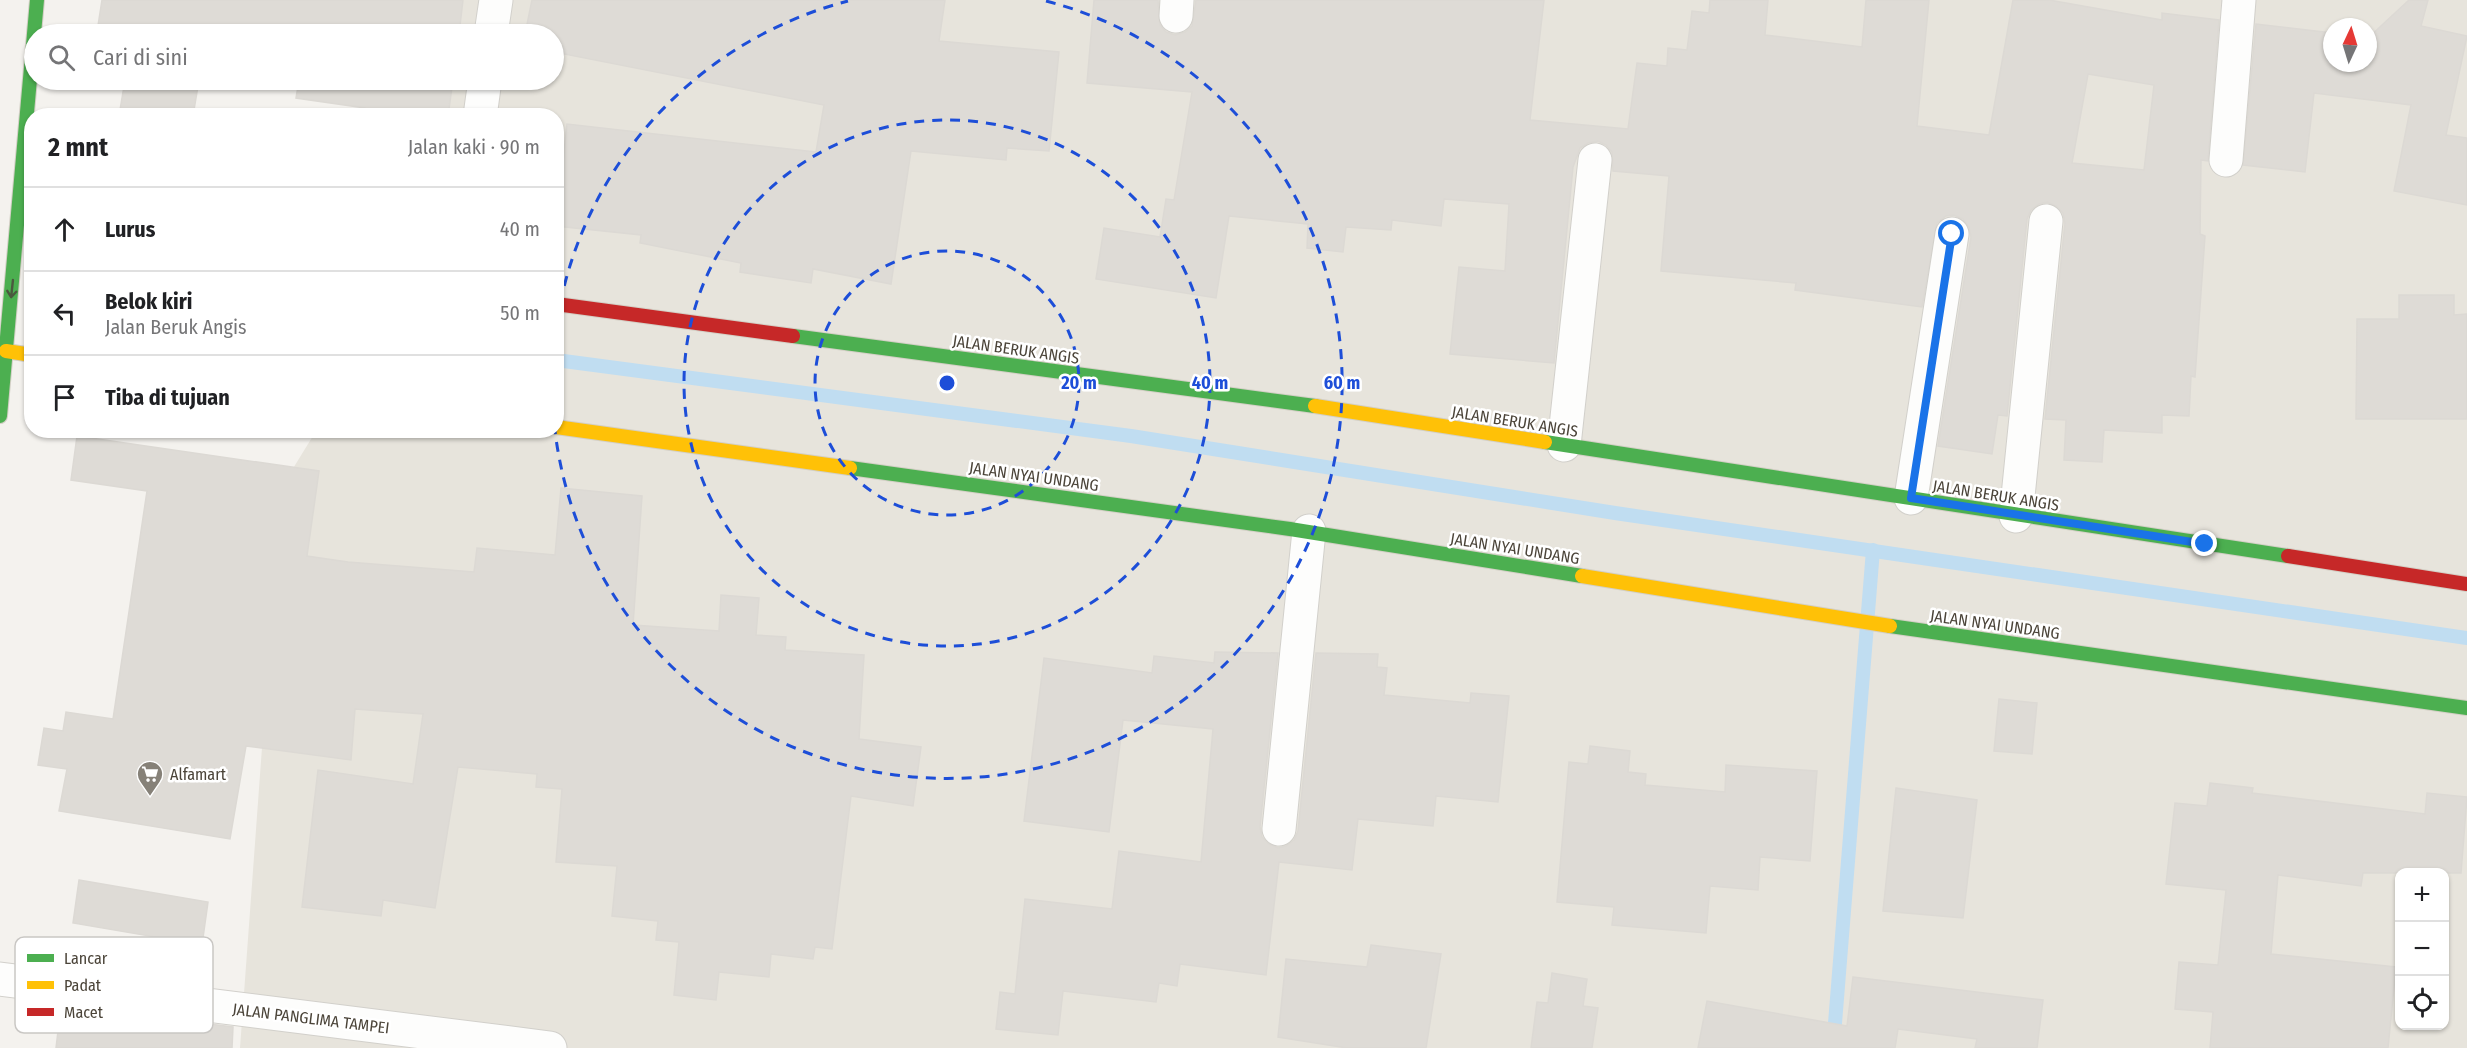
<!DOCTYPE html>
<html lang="id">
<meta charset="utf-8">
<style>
:root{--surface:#fff;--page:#f6f6f6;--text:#202124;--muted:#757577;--line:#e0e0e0}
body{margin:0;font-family:"Fira Sans Condensed",sans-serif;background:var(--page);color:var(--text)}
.controls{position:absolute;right:18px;bottom:18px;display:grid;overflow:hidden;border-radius:12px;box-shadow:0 2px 4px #0004}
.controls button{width:54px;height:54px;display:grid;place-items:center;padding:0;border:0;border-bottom:2px solid var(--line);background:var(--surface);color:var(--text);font:30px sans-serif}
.compass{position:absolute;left:2323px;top:18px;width:54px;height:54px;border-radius:50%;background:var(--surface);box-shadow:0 2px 4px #0004;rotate:4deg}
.stop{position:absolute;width:18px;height:18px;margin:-14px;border:4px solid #1a73e8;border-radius:50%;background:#fff}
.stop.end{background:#1a73e8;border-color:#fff;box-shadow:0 2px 6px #0008}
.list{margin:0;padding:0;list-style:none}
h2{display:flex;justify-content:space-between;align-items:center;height:78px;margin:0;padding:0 24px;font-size:26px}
h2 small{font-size:20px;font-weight:400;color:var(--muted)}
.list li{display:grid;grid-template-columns:39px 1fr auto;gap:18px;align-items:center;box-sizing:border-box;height:84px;padding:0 24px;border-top:2px solid var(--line)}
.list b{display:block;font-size:22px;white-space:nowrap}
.list p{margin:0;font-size:20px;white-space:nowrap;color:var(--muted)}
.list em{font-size:20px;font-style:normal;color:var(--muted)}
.icon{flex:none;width:33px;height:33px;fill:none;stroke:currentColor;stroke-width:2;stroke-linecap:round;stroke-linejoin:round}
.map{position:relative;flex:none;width:2467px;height:1048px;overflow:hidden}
.search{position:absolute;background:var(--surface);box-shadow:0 2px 4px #0004;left:24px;top:24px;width:540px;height:66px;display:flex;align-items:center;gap:15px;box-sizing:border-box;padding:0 21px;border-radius:33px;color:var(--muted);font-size:22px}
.panel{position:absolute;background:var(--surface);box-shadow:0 2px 4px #0004;left:24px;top:108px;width:540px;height:330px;border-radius:24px}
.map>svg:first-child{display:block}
.residential{fill:#e7e4dc;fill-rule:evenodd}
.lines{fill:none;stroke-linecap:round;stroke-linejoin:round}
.stream{stroke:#c0ddf1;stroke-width:14}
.building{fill:#dedbd6;stroke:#dcd9d4;stroke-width:1.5;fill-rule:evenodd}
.street-casing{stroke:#d2d0cb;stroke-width:35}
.fast-casing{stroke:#d3cfc5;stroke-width:16}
.slow-casing{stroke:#d3cfc5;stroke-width:16}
.jam-casing{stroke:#d3cfc5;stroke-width:16}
.street{stroke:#fdfdfc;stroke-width:33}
.fast{stroke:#4caf50;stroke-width:14}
.slow{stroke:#ffc107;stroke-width:14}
.jam{stroke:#c62828;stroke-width:14}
.oneway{stroke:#4b593e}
.route{stroke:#1a73e8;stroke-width:8}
.ring{fill:none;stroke:#1d4ed8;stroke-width:3;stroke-dasharray:10 8}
.labels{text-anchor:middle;stroke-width:5;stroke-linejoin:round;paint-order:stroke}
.street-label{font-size:16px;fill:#4b4439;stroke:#fff}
.poi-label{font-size:16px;fill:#4b4439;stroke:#fff;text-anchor:start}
.key{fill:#fff;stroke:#c9c7c4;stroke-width:1.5}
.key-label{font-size:16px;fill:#4b4439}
.centre{fill:#1d4ed8;stroke:#fff;stroke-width:3}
.ring-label{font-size:18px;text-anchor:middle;font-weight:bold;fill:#1d4ed8;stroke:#fff;stroke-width:5;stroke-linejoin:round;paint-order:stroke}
</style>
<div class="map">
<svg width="2467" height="1048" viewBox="0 0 2467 1048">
<rect width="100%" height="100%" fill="#f4f2ee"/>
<path class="residential" d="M453,0H2467V1048H240L281,488L316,431L556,430V116L442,115L446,80H554V34H450ZM2332,27H2368V63H2332ZM2400,872H2444V1026H2400Z"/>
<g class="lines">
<g class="stream">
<path d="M556,360L1131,436L1615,513L2467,638"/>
<path d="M1833,1048L1873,550"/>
</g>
</g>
<g class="building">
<path d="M102,0H463L459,34H115L97,32Z"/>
<path d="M532,0H945L939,41L1059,52L1049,151L1007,148L1006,160L911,151L891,284L813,269L811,283L740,272L741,263L640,243L641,235L556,226L567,124L816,152L824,105L554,52V34H525Z"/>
<path d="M1094,0H1158L1160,25L1166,32L1175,35L1185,32L1192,26L1196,0H1544L1530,120L1628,129L1637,63L1667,66L1668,48L1687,50L1692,11L1709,13L1710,0H1768L1765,35L1862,47L1866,0H1929L1917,126L1989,135L2013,0H2049L2162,20V13L2219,20L2208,161L2201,160L2200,234L2205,236L2195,377L2191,376L2189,416L2162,415V433L2104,430L2102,462L2064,460L2066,420L2045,419L2065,223L2063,213L2056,206L2047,202L2039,204L2031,210L2027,219L2007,416L1998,415L1992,454L1938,446L1971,237L1969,227L1963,219L1954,215L1946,216L1937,223L1922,307L1795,290L1796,283L1661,271L1669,176L1613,171L1612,152L1606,145L1598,141L1588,143L1580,148L1573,167L1554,363L1450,354L1459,267L1505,271L1509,204L1444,199L1441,226L1392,220L1391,230L1346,227L1343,252L1307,248L1308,224L1229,216L1216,298L1096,279L1104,228L1160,237L1166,199L1174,200L1192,92L1087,83ZM2088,74L2154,85L2144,170L2072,163Z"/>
<path d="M2409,0H2428L2421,26L2467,36L2446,135L2467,138V205L2394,191L2411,105L2314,93L2305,172L2243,165L2256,24L2332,33V63H2368V38Z"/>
<path d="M125,80H199L193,116H119Z"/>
<path d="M299,80H453L448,116H364L365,108L296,98Z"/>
<path d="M2399,295H2454V315L2467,314V419H2356L2357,319H2399Z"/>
<path d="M77,436L319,471L307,556L348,562L474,572L477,548L555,555L561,488L642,496L633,625L719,631L721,595L759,598L756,635L786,637L785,650L864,655L859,739L921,747L913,806L851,796L832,949L815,947L813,959L771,954L769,977L719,972L716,1000L674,995L679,942L656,940L658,921L612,916L617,866L556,862L562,789L536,787L537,774L458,767L435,908L383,900L381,916L302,907L318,770L413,784L423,714L355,709L351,760L246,746L230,839L59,811L67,769L38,765L44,728L63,731L66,712L113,719L147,491L71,480Z"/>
<path d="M1215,652L1278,653L1260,827L1262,837L1269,844L1278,848L1286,846L1294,840L1298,831L1316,653L1378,654L1377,667L1387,668L1384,695L1470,703L1471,693L1509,696L1498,802L1436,796L1433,826L1358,819L1352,870L1279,862L1266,975L1180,964L1177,986L1159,983L1156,1002L1063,991L1058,1035L996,1029L1000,992L1015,994L1025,899L1112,909L1119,851L1201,862L1213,729L1123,720L1109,832L1024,821L1044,658L1152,673L1154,656L1214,663Z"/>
<path d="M1999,699L2037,703L2032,754L1994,751Z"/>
<path d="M1590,746L1630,751L1628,772L1646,774L1645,785L1725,792L1726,765L1817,771L1810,861L1760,857L1758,890L1710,886L1706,933L1612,925L1614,907L1557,902L1569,762L1588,764Z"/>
<path d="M2210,783L2253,788L2252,793L2425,814L2427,793L2467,797L2461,873H2363L2361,886L2278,875L2271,954L2396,967L2388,1048H2210L2213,1012L2175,1009L2179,962L2218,965L2226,890L2166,884L2175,803L2207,806Z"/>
<path d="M1896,788L1977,800L1963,918L1883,911Z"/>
<path d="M79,880L208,902L202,945L73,923Z"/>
<path d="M1371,945L1441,954L1426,1048H1347L1278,1037L1286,959L1367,967Z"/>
<path d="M1552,973L1587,979L1583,1006L1598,1008L1592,1048H1531L1537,1002L1548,1003Z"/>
<path d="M1853,977L2043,1000L2037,1048H1975L1977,1039L1898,1029L1895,1048H1698L1707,1001L1847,1026Z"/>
<path d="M61,1006L233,1027L232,1048H56Z"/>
</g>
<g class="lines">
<g class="street-casing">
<g id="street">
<path d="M1176,16L1177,0"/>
<path d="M491,34L496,0"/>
<path d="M480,116L485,80"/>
<path d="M2226,160L2239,0"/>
<path d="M1564,445L1595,160"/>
<path d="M1911,498L1952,234"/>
<path d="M2016,516L2046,221"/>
<path d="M1279,829L1309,531"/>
<path d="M0,979L550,1048"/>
</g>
</g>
<g class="fast-casing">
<g id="fast">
<path d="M793,336L1315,406"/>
<path d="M0,416L37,0"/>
<path d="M1545,442L2288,556"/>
<path d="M850,468L1290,529L1582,576"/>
<path d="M1890,626L2467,708"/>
</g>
</g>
<g class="slow-casing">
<g id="slow">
<path d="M6,351L32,355"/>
<path d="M1315,406L1545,442"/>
<path d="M556,427L850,468"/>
<path d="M1582,576L1890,626"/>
</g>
</g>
<g class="jam-casing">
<g id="jam">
<path d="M556,304L793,336"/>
<path d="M2288,556L2467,584"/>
</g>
</g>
<use href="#street" class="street"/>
<use href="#fast" class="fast"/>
<use href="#slow" class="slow"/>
<use href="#jam" class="jam"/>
</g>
<defs><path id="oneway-shaft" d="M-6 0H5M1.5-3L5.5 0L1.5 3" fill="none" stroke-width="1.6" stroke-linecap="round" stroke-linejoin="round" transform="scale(1.5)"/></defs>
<use class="oneway" href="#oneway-shaft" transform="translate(12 289) rotate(96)"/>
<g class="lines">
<path class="route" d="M1952,234L1911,498L2205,544"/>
</g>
<g class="ring">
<circle cx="947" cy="383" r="132"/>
<circle cx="947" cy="383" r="263"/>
<path d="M557 321A395 395 0 0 1 848 1M1046 1A395 395 0 1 1 555 431"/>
</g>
<defs>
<g id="supermarket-pin" transform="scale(1.35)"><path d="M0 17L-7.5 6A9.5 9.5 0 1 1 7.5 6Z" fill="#868178" stroke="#fff"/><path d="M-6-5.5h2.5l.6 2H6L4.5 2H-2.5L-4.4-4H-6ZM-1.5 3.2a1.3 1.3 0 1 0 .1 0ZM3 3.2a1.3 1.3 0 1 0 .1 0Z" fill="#fff"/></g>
</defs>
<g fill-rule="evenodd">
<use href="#supermarket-pin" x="150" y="774"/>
</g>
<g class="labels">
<g class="street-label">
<text transform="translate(1016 349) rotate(8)" y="6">JALAN BERUK ANGIS</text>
<text transform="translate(1515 421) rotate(9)" y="6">JALAN BERUK ANGIS</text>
<text transform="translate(1034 476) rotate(8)" y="6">JALAN NYAI UNDANG</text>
<text transform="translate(1996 495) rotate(9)" y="6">JALAN BERUK ANGIS</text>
<text transform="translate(1515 548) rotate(9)" y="6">JALAN NYAI UNDANG</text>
<text transform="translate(1995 624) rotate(8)" y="6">JALAN NYAI UNDANG</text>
<text transform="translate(311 1018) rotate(7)" y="6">JALAN PANGLIMA TAMPEI</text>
</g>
<g class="poi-label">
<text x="170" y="780">Alfamart</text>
</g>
</g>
<rect x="15" y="937" width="198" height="96" rx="9" class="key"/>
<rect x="27" y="954" width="27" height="8" fill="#4caf50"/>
<rect x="27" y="981" width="27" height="8" fill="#ffc107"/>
<rect x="27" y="1008" width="27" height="8" fill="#c62828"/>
<g class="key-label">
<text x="64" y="964">Lancar</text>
<text x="64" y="991">Padat</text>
<text x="64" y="1018">Macet</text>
</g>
<circle cx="947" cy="383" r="9" class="centre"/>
<g class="ring-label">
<text x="1079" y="389">20 m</text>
<text x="1210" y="389">40 m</text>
<text x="1342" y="389">60 m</text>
</g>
</svg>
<div class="controls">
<button>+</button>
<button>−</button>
<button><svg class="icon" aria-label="locate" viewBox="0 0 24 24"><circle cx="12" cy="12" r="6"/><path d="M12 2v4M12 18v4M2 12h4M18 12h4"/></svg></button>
</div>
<svg class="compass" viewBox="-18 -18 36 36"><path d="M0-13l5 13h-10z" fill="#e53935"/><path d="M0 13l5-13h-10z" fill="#757577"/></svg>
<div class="stop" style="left:1952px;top:234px"></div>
<div class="stop end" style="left:2205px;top:544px"></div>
<div class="search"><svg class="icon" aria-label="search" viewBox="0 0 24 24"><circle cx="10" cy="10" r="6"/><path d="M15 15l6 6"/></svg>Cari di sini</div>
<section class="panel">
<h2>2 mnt<small>Jalan kaki · 90 m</small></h2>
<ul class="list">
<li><svg class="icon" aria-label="ahead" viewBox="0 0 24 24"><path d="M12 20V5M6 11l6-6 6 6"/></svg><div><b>Lurus</b></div><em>40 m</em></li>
<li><svg class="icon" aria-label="left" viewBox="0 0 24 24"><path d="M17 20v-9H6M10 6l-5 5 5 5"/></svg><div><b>Belok kiri</b><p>Jalan Beruk Angis</p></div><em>50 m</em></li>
<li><svg class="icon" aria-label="arrive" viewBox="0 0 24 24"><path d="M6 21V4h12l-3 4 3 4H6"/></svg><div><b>Tiba di tujuan</b></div></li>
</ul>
</section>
</div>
